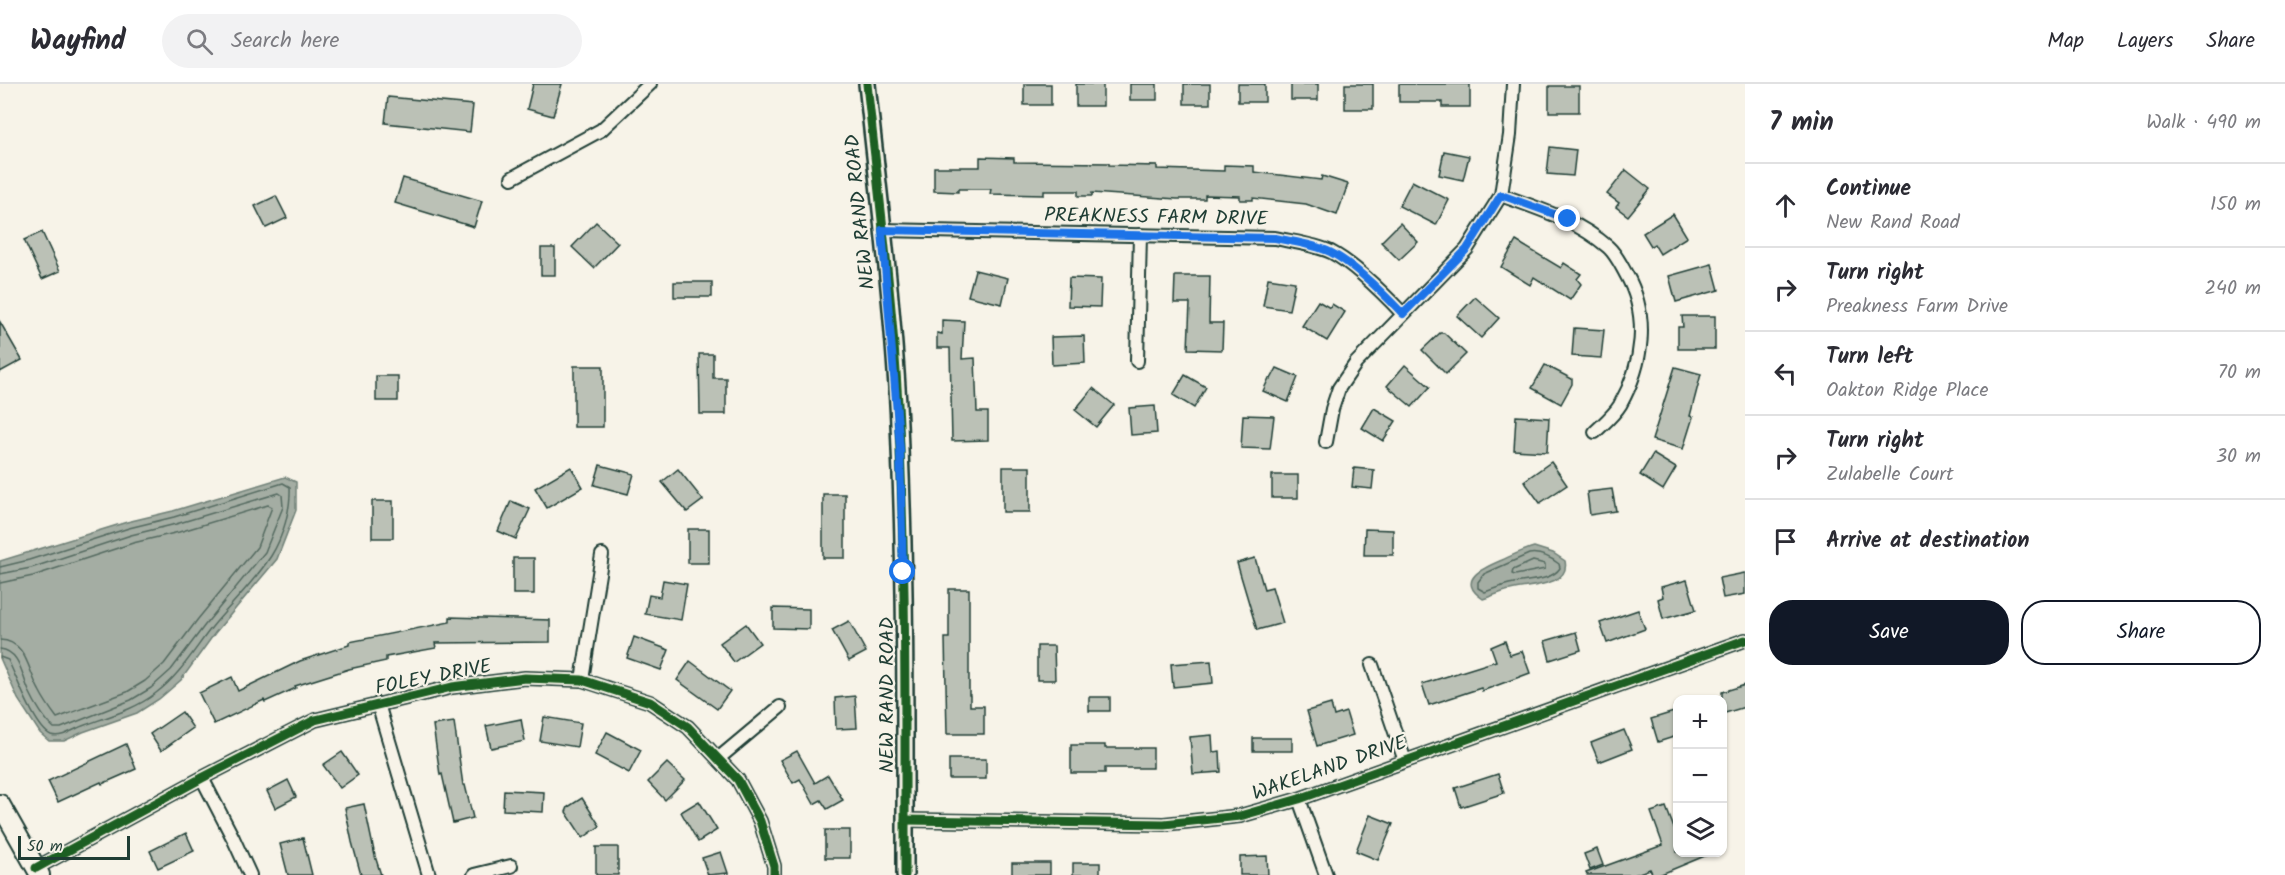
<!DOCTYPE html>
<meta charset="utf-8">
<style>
:root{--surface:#fff;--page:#f2f2f3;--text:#2b2b33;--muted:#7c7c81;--line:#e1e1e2;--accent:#111827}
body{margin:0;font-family:Kalam,sans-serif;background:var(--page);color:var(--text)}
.controls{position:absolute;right:18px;bottom:18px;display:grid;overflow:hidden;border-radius:12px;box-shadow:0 2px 4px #0004}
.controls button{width:54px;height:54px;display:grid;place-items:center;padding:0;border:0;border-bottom:2px solid var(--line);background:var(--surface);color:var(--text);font:30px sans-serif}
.scale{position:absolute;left:18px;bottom:15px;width:112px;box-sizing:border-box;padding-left:6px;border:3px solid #1f3d34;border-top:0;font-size:16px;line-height:21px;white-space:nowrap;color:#1f3d34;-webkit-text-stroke:4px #f7f3e8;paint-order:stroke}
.stop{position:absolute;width:18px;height:18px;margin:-14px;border:4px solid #1a73e8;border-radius:50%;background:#fff}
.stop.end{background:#1a73e8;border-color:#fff;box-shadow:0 2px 6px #0008}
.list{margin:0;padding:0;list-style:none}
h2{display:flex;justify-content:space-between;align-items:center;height:78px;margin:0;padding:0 24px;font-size:26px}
h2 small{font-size:20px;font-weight:400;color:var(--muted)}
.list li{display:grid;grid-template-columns:39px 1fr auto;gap:18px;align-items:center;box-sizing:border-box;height:84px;padding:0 24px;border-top:2px solid var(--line)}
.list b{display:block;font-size:22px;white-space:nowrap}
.list p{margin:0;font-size:20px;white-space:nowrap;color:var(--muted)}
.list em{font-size:20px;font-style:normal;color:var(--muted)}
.actions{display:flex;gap:12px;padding:18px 24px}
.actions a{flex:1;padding:14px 0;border:2px solid var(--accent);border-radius:24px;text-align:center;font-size:21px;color:var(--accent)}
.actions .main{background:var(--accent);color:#fff}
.icon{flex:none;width:33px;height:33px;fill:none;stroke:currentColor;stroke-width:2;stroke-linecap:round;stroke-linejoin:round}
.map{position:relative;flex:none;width:1745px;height:791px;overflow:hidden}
header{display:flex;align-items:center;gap:36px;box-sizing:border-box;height:84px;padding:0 30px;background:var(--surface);border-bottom:2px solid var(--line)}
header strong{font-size:28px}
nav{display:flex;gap:33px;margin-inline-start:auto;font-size:21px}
.search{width:420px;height:54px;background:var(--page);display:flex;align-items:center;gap:15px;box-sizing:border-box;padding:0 21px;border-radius:33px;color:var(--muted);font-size:22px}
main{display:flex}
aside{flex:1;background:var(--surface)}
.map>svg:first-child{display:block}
.water{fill:#a4ada3;stroke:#6f8077;stroke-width:1.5}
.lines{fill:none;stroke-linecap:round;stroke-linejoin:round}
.shore{stroke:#546a60;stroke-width:1.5}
.building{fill:#bbc1b6;stroke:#1f3d34;stroke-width:1.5}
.minor-casing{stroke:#1f3d34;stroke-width:16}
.tertiary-casing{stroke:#1f3d34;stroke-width:20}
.secondary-casing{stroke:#1f3d34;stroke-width:22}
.minor{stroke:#f7f3e8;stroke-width:12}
.tertiary{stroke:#f7f3e8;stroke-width:15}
.secondary{stroke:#f7f3e8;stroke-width:18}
.cycleway-casing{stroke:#f7f3e8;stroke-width:13}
.cycleway{stroke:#1b5e20;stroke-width:9}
.route{stroke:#1a73e8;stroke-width:8}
.labels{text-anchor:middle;stroke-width:4.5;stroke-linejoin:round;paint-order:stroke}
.street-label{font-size:20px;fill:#1f3d34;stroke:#f7f3e8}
</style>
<header>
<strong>Wayfind</strong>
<div class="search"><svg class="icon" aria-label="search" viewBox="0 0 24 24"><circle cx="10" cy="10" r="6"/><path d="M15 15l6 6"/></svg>Search here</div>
<nav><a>Map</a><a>Layers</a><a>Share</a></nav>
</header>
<main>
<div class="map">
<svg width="1745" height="791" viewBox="0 0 1745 791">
<rect width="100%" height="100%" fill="#f7f3e8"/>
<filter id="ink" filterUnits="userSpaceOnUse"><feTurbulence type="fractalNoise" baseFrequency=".0167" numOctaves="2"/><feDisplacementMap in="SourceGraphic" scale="12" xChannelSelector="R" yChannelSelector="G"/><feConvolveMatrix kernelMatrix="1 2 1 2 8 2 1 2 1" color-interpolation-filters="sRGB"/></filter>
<g filter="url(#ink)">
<g class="water">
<path d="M285,393L296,398V426L277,475L215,549L181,596L159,615L137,629L83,648L64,657H49L40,649L18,615L0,574V477L127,438L173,427Z"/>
<path d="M1534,463L1553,469L1565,477C1571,503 1527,501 1510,506C1501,508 1492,512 1483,515C1455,496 1483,484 1502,476C1513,471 1523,466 1534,463Z"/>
</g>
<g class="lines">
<g class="shore">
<path d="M1529,470C1540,468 1551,474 1559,480L1560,484C1551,498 1524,496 1509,500C1501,502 1493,505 1485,508L1478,504V498L1484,490Z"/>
<path d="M1533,477L1545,480V485L1515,491L1512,490L1513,486Z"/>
<path d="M0,483L29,476L129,444L174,433L283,399L290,403C291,425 283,453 271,472C255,497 231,520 212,543C194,566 180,591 156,609C136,625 110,632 85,641C75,644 62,655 51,651C35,644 16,592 8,576L0,573"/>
<path d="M0,490L31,484L131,451L176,440L279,409L282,411L283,423L265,468L205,541L171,586L151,604L131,616L61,644H54C45,636 35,620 30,609C22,594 21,567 0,565"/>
<path d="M0,499L33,492L133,459L179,448L268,421L272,423L257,463L198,535L164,580L145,597L127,608L57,634C51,626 44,616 39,606C28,587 27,557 0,556"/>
</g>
</g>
<g class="building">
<path d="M533,0H562L553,32L527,25Z"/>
<rect x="1024" y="0" width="27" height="21"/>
<rect x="1076" y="0" width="27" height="22"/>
<rect x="1130" y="0" width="27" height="16"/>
<rect x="1184" y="0" width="26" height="20"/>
<rect x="1238" y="0" width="27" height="18"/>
<rect x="1291" y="0" width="27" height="16"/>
<rect x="1345" y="0" width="28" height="25"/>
<path d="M1399,0H1470V23H1442V18H1399Z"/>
<rect x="1549" y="2" width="30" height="26"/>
<path d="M388,13L473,21L470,48L385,39Z"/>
<path d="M1550,63L1576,66L1573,92L1547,90Z"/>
<path d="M1444,67L1469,72L1463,96L1439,91Z"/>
<path d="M980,73L1014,74V78L1109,79V81L1157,82V85L1224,87V81L1254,82V88L1321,96L1322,92L1348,100L1337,131L1306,120L1253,114V116H1240V112L1205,111V115H1177L1092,109V112H1078V107H1044V111L990,110L991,105H958V108L934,107V83H980Z"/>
<path d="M1626,86L1650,105L1628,132L1616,123L1619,119L1607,110Z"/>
<path d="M403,94L482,117L474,143L395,119Z"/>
<path d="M1412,97L1449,116L1436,141L1399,122Z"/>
<path d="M276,112L287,134L266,144L255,122Z"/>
<path d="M1673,130L1687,153L1660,170L1654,160L1651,162L1643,149Z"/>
<path d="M596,138L618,159L594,184L572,163Z"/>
<path d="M1400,139L1418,158L1399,176L1381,158Z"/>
<path d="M42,148L60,187L42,195L24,156Z"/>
<path d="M1516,157L1561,184L1564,179L1581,190L1577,195L1581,200L1570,216L1534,193L1530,201L1501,183Z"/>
<rect x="541" y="164" width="14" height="27"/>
<path d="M1712,180L1719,206L1676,218L1669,192Z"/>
<path d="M975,186L1008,194L1002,220L968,212Z"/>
<path d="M1175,192H1210L1209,239H1223L1222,266L1188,265L1190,219H1174Z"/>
<path d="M1069,194L1101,195L1100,223L1068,222Z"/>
<path d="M1268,194L1295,198L1289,226L1263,222Z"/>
<rect x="674" y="198" width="38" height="15"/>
<path d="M1475,213L1499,234L1481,254L1457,232Z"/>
<path d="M1318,217L1330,224L1332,220L1345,228L1327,257L1302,242Z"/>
<path d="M1682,232H1715V265H1678V243H1683Z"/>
<path d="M942,236L964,237L962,275L975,274L977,328H988V356L952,357L950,264H937V249L942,250Z"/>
<path d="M0,238L22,276L0,288Z"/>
<path d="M1574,244L1604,246L1601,274L1572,272Z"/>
<path d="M1440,249H1444L1466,270L1446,290L1422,266Z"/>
<path d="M1084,252L1085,279L1052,281L1051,253Z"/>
<path d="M699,270H713V294H726V330H700Z"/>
<path d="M1405,281L1430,303L1412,323L1387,302Z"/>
<path d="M1545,281L1572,295V300L1561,320L1532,304Z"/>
<rect x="574" y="282" width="29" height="61"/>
<path d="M1675,283L1701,290L1690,332L1693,333L1683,365L1652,356Z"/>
<path d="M1277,284L1298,293L1288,318L1263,307L1269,294L1271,295Z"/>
<path d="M1185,291L1206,303L1194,324L1173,311Z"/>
<rect x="376" y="292" width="22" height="25"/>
<path d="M1093,304L1114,321L1096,343L1075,326Z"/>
<path d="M1155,322L1157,349L1131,351L1129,324Z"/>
<path d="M1374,324L1396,337L1383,357L1362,344Z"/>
<path d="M1243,331L1274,332L1270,365L1241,364Z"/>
<path d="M1516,332L1549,334L1547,368L1514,366Z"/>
<path d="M1653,370L1676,384L1663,406L1640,391Z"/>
<path d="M1551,378L1567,401L1540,419L1524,397Z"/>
<path d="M600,381L634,390L628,410L594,401Z"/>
<path d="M571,383L583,403L547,424L535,404Z"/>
<rect x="1003" y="383" width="27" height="45"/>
<path d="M1354,384L1374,386L1372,405L1352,403Z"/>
<path d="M678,385L703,416L687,428L662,398Z"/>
<rect x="1272" y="391" width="26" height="23"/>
<path d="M1612,405L1616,427L1590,431L1587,408Z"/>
<rect x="823" y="410" width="22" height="64"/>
<rect x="372" y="417" width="21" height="37"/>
<path d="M511,417L530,425L516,455L498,447Z"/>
<rect x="688" y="445" width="21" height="34"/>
<path d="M1365,445L1393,446V471H1364Z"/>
<rect x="513" y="474" width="21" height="36"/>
<path d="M1255,474L1264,505L1272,503L1283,539L1257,546L1237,479Z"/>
<path d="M1745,489V510L1723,514L1719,494Z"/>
<path d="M663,496L687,500L681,536L645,530L649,511L660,513Z"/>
<path d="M1687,496L1696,526L1663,535L1658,515L1663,513L1661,503Z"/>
<path d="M949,505H969V611H970V622H984V650H947L945,554H949Z"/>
<path d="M773,524L809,525V545L773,544Z"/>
<path d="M1638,526L1645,545L1607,559L1600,539Z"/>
<path d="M450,533L550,536V558L435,559L436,564L386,573V577L349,585L295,602L296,604L265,618L264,616L214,640L199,609L232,593L238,607L300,577L349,561V558L450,538Z"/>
<path d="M849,537L866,568L849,577L832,546Z"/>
<path d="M746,540L760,559L734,578L720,559Z"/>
<path d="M1576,548L1581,566L1550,576L1545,557Z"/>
<path d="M634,553L669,566L661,586L627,574Z"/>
<path d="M1505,557L1510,571L1522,567L1530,589L1482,607L1481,604L1429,621L1422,600L1496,577L1491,563Z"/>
<path d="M1037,562H1054L1055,596H1037Z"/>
<path d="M690,577L730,607L717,625L677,596Z"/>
<path d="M1211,577L1213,599L1173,603L1171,580Z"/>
<path d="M1745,601V623L1722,630V608Z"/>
<path d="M855,612L857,644L836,645L835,614Z"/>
<rect x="1089" y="613" width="21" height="14"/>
<path d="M1331,620L1334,632L1346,628L1353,651L1317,662L1307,627Z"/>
<path d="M1677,627V652L1658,658L1651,635Z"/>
<path d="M182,628L193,644L161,667L150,650Z"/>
<path d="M544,633L581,639L577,663L540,657Z"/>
<path d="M521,635L525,657L491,664L486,642Z"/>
<path d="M454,638L463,701H465L473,734L453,739L442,690L440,691L433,641Z"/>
<path d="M1624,646L1632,665L1599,678L1591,659Z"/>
<path d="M607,648L641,666L629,689L595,671Z"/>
<path d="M1212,651L1213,668L1220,667L1221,688L1193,690L1190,653Z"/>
<rect x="1253" y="654" width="39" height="13"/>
<path d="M126,660L136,685L102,700L101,698L58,718L48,697Z"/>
<path d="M1071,661H1105V664H1153V684H1105V689H1071Z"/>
<path d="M797,667L815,699L828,691L843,716L827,725L821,716L814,720L800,695L793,699L780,676Z"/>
<path d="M342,668L358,691L340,704L323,681Z"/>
<rect x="949" y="675" width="37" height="20"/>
<path d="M667,679L685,696L665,716L648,698Z"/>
<path d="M1498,690L1504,709L1461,723L1455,704Z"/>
<path d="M288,696L296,713L275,724L267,707Z"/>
<path d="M504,706L544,708L543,728L503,726Z"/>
<path d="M582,714L600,742L583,754L566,728L568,723Z"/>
<path d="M699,717L717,746L698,758L681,728Z"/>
<path d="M364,720L375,772L381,791H361L352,758L345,724Z"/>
<path d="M1666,723L1677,752V768L1712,769L1659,791H1653L1650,785L1634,791H1587L1586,789L1663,761L1651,728Z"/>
<path d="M1370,731L1393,740L1378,776L1356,767Z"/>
<rect x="825" y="746" width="25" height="28"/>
<path d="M186,749L194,767L158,784L150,767Z"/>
<path d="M303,754L312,791H288L280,760Z"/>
<rect x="596" y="763" width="22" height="28"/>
<path d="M1597,765L1603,781L1590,786L1584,770Z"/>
<path d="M721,768L728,789L708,791L702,774Z"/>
<path d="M1267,772L1268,791H1240V773Z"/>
<rect x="1012" y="779" width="38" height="12"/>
<rect x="1073" y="779" width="27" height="12"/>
</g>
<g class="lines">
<g class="minor-casing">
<g id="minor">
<path d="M512,94L601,46L650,0"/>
<path d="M1501,111C1539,125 1577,136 1608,163C1616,170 1621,181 1626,190C1650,232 1643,280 1620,321C1614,331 1603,340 1595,348"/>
<path d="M882,146L1275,154C1293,158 1314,160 1331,168C1354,180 1385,211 1403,230"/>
<path d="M1137,277L1140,151"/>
<path d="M1326,358L1332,325L1339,304L1356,279L1467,165L1501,111L1510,51L1513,0"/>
<path d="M1372,581L1405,677"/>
<path d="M582,596L602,471"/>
<path d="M378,620L429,791"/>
<path d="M719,674L780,623"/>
<path d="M202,694L233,754L250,791"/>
<path d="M1299,715L1326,791"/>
<path d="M905,736L1164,740L1240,732L1299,715L1745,556"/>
<path d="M36,784L202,694L315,636L452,603L525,594L582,596L650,618L688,643L738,696L760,737L774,782V791"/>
<path d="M474,791L511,782"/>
</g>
</g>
<g class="tertiary-casing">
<path id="tertiary" d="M867,0C880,121 896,243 900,365C906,507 905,649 905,791"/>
</g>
<g class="secondary-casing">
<path id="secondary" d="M0,720L40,791"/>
</g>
<use href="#minor" class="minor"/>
<use href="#tertiary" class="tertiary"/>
<use href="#secondary" class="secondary"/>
<g class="cycleway-casing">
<g id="cycleway">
<path d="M867,0C880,121 896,243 900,365C906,507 905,649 905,791"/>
<path d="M905,736L1164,740L1240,732L1299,715L1745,556"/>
<path d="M36,784L202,694L315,636L452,603L525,594L582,596L650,618L688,643L738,696L760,737L774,782V791"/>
</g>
</g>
<use href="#cycleway" class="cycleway"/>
</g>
</g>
<g class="lines" filter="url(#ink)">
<path class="route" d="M903,488L900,365L882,146L1275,154C1293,158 1314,160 1330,168C1354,180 1385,211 1403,230L1467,165L1501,111L1568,135"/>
</g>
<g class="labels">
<g class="street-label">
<text transform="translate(859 128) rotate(-96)" y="7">NEW RAND ROAD</text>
<text transform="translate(1156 132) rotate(1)" y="7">PREAKNESS FARM DRIVE</text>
<text transform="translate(433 592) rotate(-11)" y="7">FOLEY DRIVE</text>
<text transform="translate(886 611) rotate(-90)" y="7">NEW RAND ROAD</text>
<text transform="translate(1329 683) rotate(-19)" y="7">WAKELAND DRIVE</text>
</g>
</g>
</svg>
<div class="controls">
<button>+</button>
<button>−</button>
<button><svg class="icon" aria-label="layers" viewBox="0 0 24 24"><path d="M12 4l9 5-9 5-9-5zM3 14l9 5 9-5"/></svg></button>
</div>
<div class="scale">50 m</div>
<div class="stop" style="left:903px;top:488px"></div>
<div class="stop end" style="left:1568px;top:135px"></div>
</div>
<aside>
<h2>7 min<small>Walk · 490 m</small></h2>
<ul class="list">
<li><svg class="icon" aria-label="ahead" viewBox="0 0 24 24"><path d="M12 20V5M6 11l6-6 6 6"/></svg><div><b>Continue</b><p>New Rand Road</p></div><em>150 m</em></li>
<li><svg class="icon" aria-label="right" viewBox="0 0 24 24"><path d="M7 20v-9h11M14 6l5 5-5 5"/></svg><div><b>Turn right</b><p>Preakness Farm Drive</p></div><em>240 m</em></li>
<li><svg class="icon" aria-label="left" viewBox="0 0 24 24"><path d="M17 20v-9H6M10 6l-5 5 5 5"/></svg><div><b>Turn left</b><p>Oakton Ridge Place</p></div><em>70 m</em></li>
<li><svg class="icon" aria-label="right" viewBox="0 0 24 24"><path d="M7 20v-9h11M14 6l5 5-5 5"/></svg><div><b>Turn right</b><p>Zulabelle Court</p></div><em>30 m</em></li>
<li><svg class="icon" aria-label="arrive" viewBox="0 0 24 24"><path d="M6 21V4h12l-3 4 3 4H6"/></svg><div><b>Arrive at destination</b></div></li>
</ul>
<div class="actions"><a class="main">Save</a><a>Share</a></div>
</aside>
</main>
